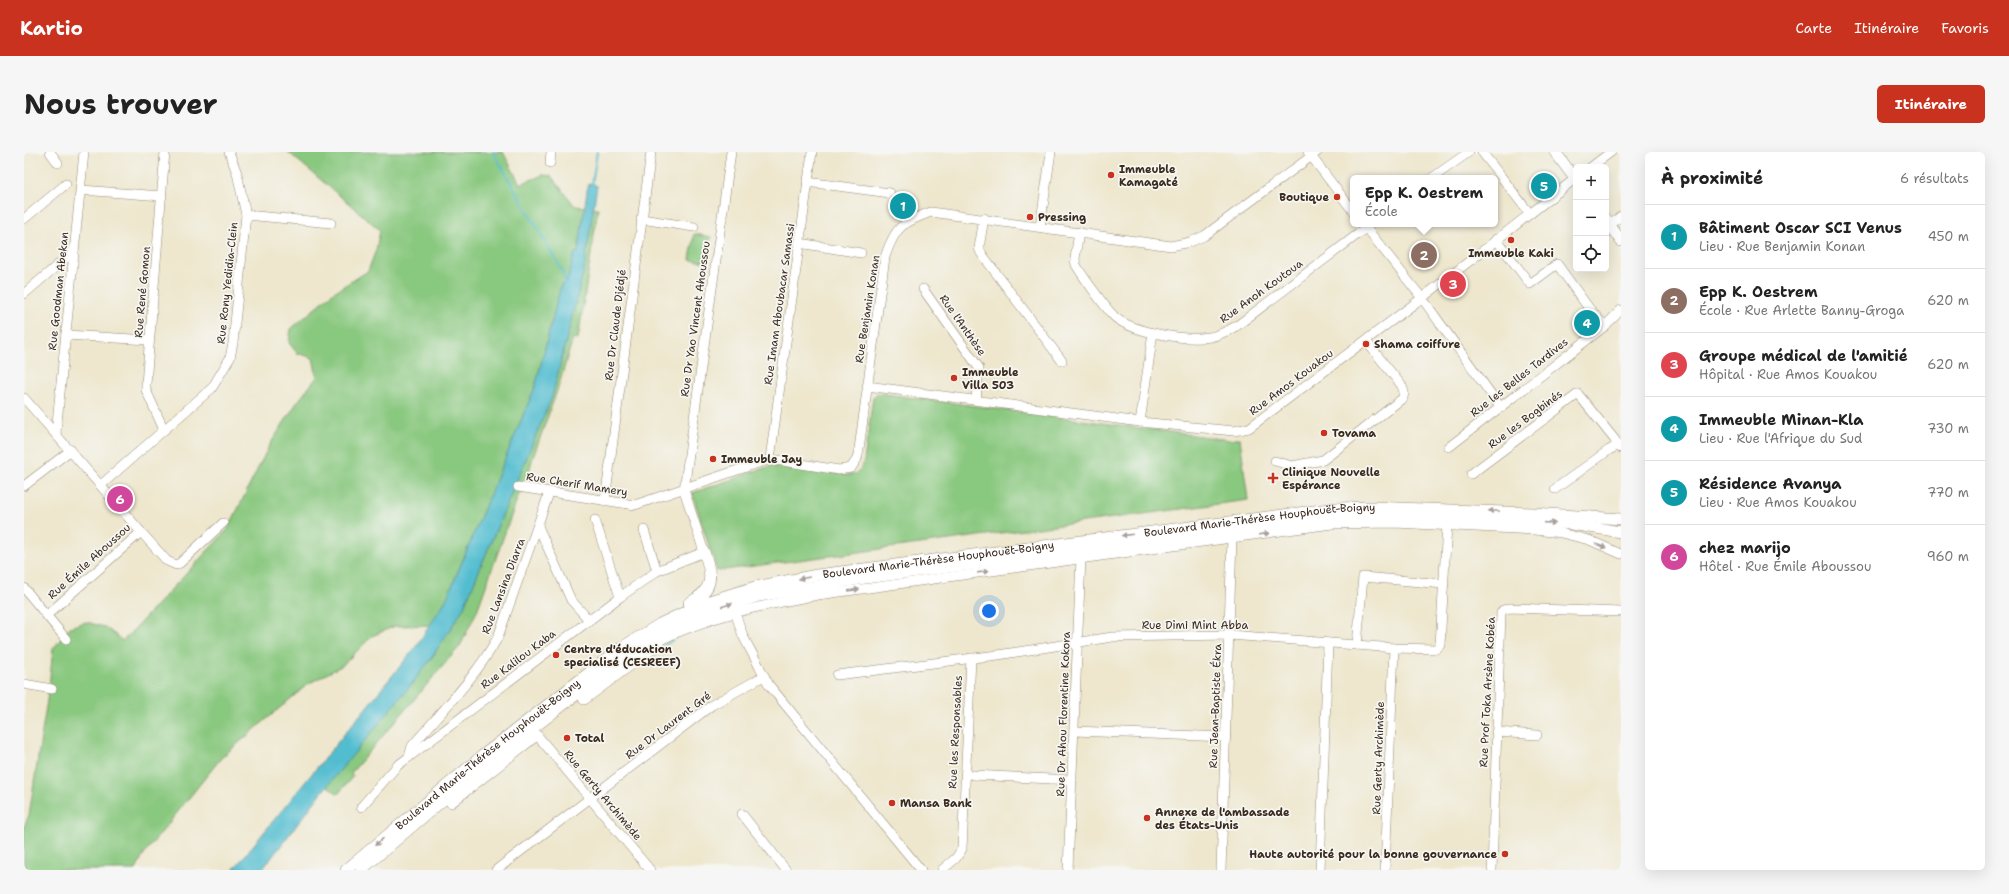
<!DOCTYPE html>
<html lang="fr">
<meta charset="utf-8">
<style>
:root{--surface:#fff;--page:#f6f6f6;--text:#222;--muted:#767676;--line:#e0e0e0;--accent:#c8321e}
body{margin:0;font-family:"Shantell Sans",sans-serif;background:var(--page);color:var(--text)}
.controls{position:absolute;right:12px;top:12px;display:grid;overflow:hidden;border-radius:6px;box-shadow:0 4px 16px #0002}
.controls button{width:36px;height:36px;display:grid;place-items:center;padding:0;border:0;border-bottom:1px solid var(--line);background:var(--surface);color:var(--text);font:20px sans-serif}
.you{position:absolute;left:965px;top:459px;width:14px;height:14px;margin:-10px;border:3px solid #fff;border-radius:50%;background:#1a73e8;box-shadow:0 0 0 6px #1a73e833}
.badge{display:grid;place-items:center;width:26px;height:26px;border-radius:50%;background:var(--accent);color:#fff;font-size:13px;font-weight:700}
.pin{position:absolute;translate:-50% -50%;border:2px solid #fff;box-shadow:0 1px 4px #0006}
.popup{position:absolute;left:1326px;top:23px;width:148px;height:52px;box-sizing:border-box;display:grid;place-content:center;border-radius:6px;background:var(--surface);filter:drop-shadow(0 1px 3px #0005);font-size:13px;white-space:nowrap;color:var(--muted)}
.popup b{font-size:15px;color:var(--text)}
.popup::after{content:'';position:absolute;left:50%;top:100%;margin-left:-8px;border:8px solid transparent;border-top-color:var(--surface)}
.list{margin:0;padding:0;list-style:none}
h2{display:flex;justify-content:space-between;align-items:center;height:52px;margin:0;padding:0 16px;font-size:17px}
h2 small{font-size:13px;font-weight:400;color:var(--muted)}
.list li{display:grid;grid-template-columns:26px 1fr auto;gap:12px;align-items:center;box-sizing:border-box;height:64px;padding:0 16px;border-top:1px solid var(--line)}
.list b{display:block;font-size:15px;white-space:nowrap}
.list p{margin:0;font-size:13px;white-space:nowrap;color:var(--muted)}
.list em{font-size:13px;font-style:normal;color:var(--muted)}
.icon{flex:none;width:22px;height:22px;fill:none;stroke:currentColor;stroke-width:2;stroke-linecap:round;stroke-linejoin:round}
.map{position:relative;flex:none;width:1597px;height:718px;overflow:hidden;border-radius:6px}
header{display:flex;align-items:center;gap:24px;box-sizing:border-box;height:56px;padding:0 20px;background:var(--accent);color:#fff}
header strong{font-size:19px}
nav{display:flex;gap:22px;margin-inline-start:auto;font-size:14px}
.intro{display:flex;align-items:center;justify-content:space-between;box-sizing:border-box;height:96px;padding:0 24px}
h1{margin:0;font-size:28px}
.button{padding:10px 18px;border-radius:6px;background:var(--accent);color:#fff;font-size:14px;font-weight:700}
main{display:flex;gap:24px;padding:0 24px}
aside{flex:1;background:var(--surface);border-radius:6px;box-shadow:0 4px 16px #0002}
.map>svg:first-child{display:block}
.green{fill:#89c87f;stroke:#62794e}
.water{fill:#53bdd0;stroke:#477477}
.lines{fill:none;stroke-linecap:round;stroke-linejoin:round}
.stream{stroke:#53bdd0;stroke-width:2}
.minor-casing{stroke:#948876;stroke-width:10}
.major-casing{stroke:#948876;stroke-width:12}
.minor{stroke:#fff;stroke-width:9}
.major{stroke:#fff;stroke-width:11}
.oneway{fill:#a79f9a}
.poi-dot{fill:#c8321e;stroke:#f6f6f2;stroke-width:1.5}
.labels{text-anchor:middle;stroke-width:3.5;stroke-linejoin:round;paint-order:stroke}
.poi-label{font-size:11px;font-weight:bold;fill:#3b2a1e;stroke:#f6f6f2;text-anchor:start}
.street-label{font-size:11px;fill:#3b2a1e;stroke:#f6f6f2}
</style>
<header>
<strong>Kartio</strong>
<nav><a>Carte</a><a>Itinéraire</a><a>Favoris</a></nav>
</header>
<div class="intro"><h1>Nous trouver</h1><a class="button">Itinéraire</a></div>
<main>
<div class="map">
<svg width="1597" height="718" viewBox="0 0 1597 718">
<rect width="100%" height="100%" fill="#f6f6f2"/>
<filter id="ink" filterUnits="userSpaceOnUse"><feTurbulence type="fractalNoise" baseFrequency=".025" numOctaves="2"/><feDisplacementMap in="SourceGraphic" scale="8" xChannelSelector="R" yChannelSelector="G"/><feConvolveMatrix kernelMatrix="1 2 1 2 8 2 1 2 1" color-interpolation-filters="sRGB"/></filter>
<filter id="wash" filterUnits="userSpaceOnUse"><feTurbulence type="fractalNoise" baseFrequency=".012" numOctaves="4" result="noise"/><feDisplacementMap in="SourceGraphic" scale="16" xChannelSelector="R" yChannelSelector="G"/><feGaussianBlur stdDeviation="0.9" result="paint"/><feColorMatrix in="noise" values="0 0 0 0 0 0 0 0 0 0 0 0 0 0 0 0 0 1.4 0 .05"/><feComposite in="paint" operator="in"/></filter>
<g filter="url(#wash)">
<rect width="100%" height="100%" fill="#eee7ce"/>
<g class="green">
<path d="M264,0H479L496,32L519,23L527,24L551,54L574,56L554,187L549,186L534,236L508,308L500,340L496,339L453,459L436,494L327,621L329,624L314,642L295,628L419,473L371,474L348,484L319,513L284,532L197,606L120,702L112,718H0V675L5,663L25,535L29,497L46,475L62,470L81,475L99,489L204,377L245,294L272,252L293,225L289,206L273,201L265,191L267,177L310,140L344,119L352,98L356,78Z"/>
<path d="M670,82L687,85L683,110L666,108Z"/>
<path d="M854,241L1206,288L1216,286L1224,348L693,419L668,341L746,314L825,323L831,322L837,316L840,309L849,245Z"/>
</g>
<path class="water" d="M568,31L573,34L560,117L528,245L439,457L407,507L387,533L299,639L238,718H209L391,496L422,448L511,235L537,133L542,131L551,100L554,101L564,32Z"/>
<g class="lines">
<g class="stream">
<path d="M469,0L539,120L541,133"/>
<path d="M568,33L573,0"/>
<path d="M637,496L653,485"/>
</g>
</g>
</g>
<g filter="url(#ink)">
<g class="lines">
<g class="minor-casing">
<g id="minor">
<path d="M26,0L34,11"/>
<path d="M1284,0L1329,59"/>
<path d="M1458,0L1506,62"/>
<path d="M526,11L527,0"/>
<path d="M1567,15L1587,0"/>
<path d="M1408,26L1445,0"/>
<path d="M783,30L866,41"/>
<path d="M57,38L138,44"/>
<path d="M222,63L307,71"/>
<path d="M960,66L955,96L957,101L1038,209"/>
<path d="M0,67L42,32"/>
<path d="M617,67L670,75"/>
<path d="M1339,72L1398,146L1477,256"/>
<path d="M1586,73L1597,64"/>
<path d="M1016,75L1027,0"/>
<path d="M1055,80L1051,107L1052,113C1058,123 1084,160 1092,166C1111,181 1163,189 1186,185C1197,183 1205,178 1214,173L1342,76"/>
<path d="M1472,87L1506,132L1533,112L1564,155L1581,174"/>
<path d="M775,91L837,101"/>
<path d="M899,137L955,216L952,248"/>
<path d="M0,142L50,99"/>
<path d="M42,183L125,188"/>
<path d="M843,234L1116,270L1210,279L1225,276L1398,146L1552,26"/>
<path d="M0,246L117,380L23,463"/>
<path d="M1116,270L1129,181"/>
<path d="M140,278L122,238V232L141,0"/>
<path d="M32,281L60,0"/>
<path d="M1425,295L1581,174L1597,158"/>
<path d="M746,307L788,0"/>
<path d="M1251,309L1268,314L1299,308L1379,246L1380,240L1378,234L1342,189"/>
<path d="M1447,322L1554,242L1591,288L1593,294"/>
<path d="M77,333L188,236L206,206L209,191L222,63L213,21L205,0"/>
<path d="M0,334L47,298"/>
<path d="M494,335L611,353L746,307L815,318L827,316L833,307L835,297L861,105C871,75 877,71 907,60L1147,94L1166,90L1180,84L1293,0"/>
<path d="M1531,337L1585,298L1593,294L1597,296"/>
<path d="M581,349L627,0"/>
<path d="M571,368L596,445"/>
<path d="M514,374L547,448L565,468"/>
<path d="M620,378L633,419"/>
<path d="M117,380L143,409L152,413L156,411L199,371"/>
<path d="M0,436L42,487"/>
<path d="M711,460L719,484L745,533L897,718"/>
<path d="M634,489C689,463 735,454 794,443L1308,372L1370,371L1510,378L1537,381L1565,388L1597,402"/>
<path d="M1333,493L1339,425L1420,432"/>
<path d="M813,523L974,503L1088,485L1206,483L1370,496L1412,497L1416,493L1423,373"/>
<path d="M0,532L28,537"/>
<path d="M1050,579L1202,585"/>
<path d="M1472,580L1513,583"/>
<path d="M513,583L626,718"/>
<path d="M385,605L388,594C418,559 452,525 474,485L525,341"/>
<path d="M949,623L1048,628"/>
<path d="M337,655L373,614L596,445L633,419L680,400L660,338L707,0"/>
<path d="M718,662L762,718"/>
<path d="M472,718L688,553L740,524"/>
<path d="M918,718L932,706L938,697L947,506"/>
<path d="M1044,718L1057,406"/>
<path d="M1197,718L1208,386"/>
<path d="M1296,718L1304,491"/>
<path d="M1361,718L1370,496"/>
<path d="M1468,718L1477,461L1479,458L1486,456L1597,460"/>
</g>
</g>
<g class="major-casing">
<g id="major">
<path d="M1531,0L1552,28"/>
<path d="M1582,68L1597,89"/>
<path d="M665,451C690,438 689,424 680,400"/>
<path d="M560,547L634,492"/>
<path d="M427,650L511,584"/>
<path id="s1" d="M322,718L458,604L597,496L636,472L682,450L731,435L793,423L1313,356L1347,355L1509,361L1597,367"/>
<path d="M337,718L447,624L579,522L617,494L648,476L685,459L735,444L841,426L1305,366L1337,364L1518,370L1547,372L1597,380"/>
</g>
</g>
<use href="#minor" class="minor"/>
<use href="#major" class="major"/>
</g>
<defs><path id="oneway-solid" d="M-6-.8H1V-3.2L6.5 0L1 3.2V.8H-6Z"/></defs>
<g class="oneway">
<use href="#oneway-solid" transform="translate(1470 359) rotate(-178)"/>
<use href="#oneway-solid" transform="translate(1526 371) rotate(4)"/>
<use href="#oneway-solid" transform="translate(1240 382) rotate(-8)"/>
<use href="#oneway-solid" transform="translate(1103 383) rotate(173)"/>
<use href="#oneway-solid" transform="translate(1577 394) rotate(23)"/>
<use href="#oneway-solid" transform="translate(959 420) rotate(-8)"/>
<use href="#oneway-solid" transform="translate(780 426) rotate(170)"/>
<use href="#oneway-solid" transform="translate(830 438) rotate(-8)"/>
<use href="#oneway-solid" transform="translate(703 453) rotate(-18)"/>
<use href="#oneway-solid" transform="translate(355 690) rotate(139)"/>
</g>
</g>
<g class="poi-dot">
<circle cx="1087" cy="23" r="4"/>
<circle cx="1313" cy="45" r="4"/>
<circle cx="1006" cy="65" r="4"/>
<circle cx="1487" cy="88" r="4"/>
<circle cx="1342" cy="192" r="4"/>
<circle cx="930" cy="226" r="4"/>
<circle cx="1300" cy="281" r="4"/>
<circle cx="689" cy="307" r="4"/>
<path d="M1247 320h4v4h4v4h-4v4h-4v-4h-4v-4h4z"/>
<circle cx="532" cy="503" r="4"/>
<circle cx="543" cy="586" r="4"/>
<circle cx="868" cy="651" r="4"/>
<circle cx="1123" cy="666" r="4"/>
<circle cx="1481" cy="702" r="4"/>
</g>
<g class="labels">
<g class="poi-label">
<text x="1095" y="21">Immeuble<tspan x="1095" dy="13">Kamagaté</tspan></text>
<text x="1305" y="49" text-anchor="end">Boutique</text>
<text x="1014" y="69">Pressing</text>
<text x="1487" y="105" text-anchor="middle">Immeuble Kaki</text>
<text x="1350" y="196">Shama coiffure</text>
<text x="938" y="224">Immeuble<tspan x="938" dy="13">Villa 503</tspan></text>
<text x="1308" y="285">Tovama</text>
<text x="697" y="311">Immeuble Jay</text>
<text x="1258" y="324">Clinique Nouvelle<tspan x="1258" dy="13">Espérance</tspan></text>
<text x="540" y="501">Centre d'éducation<tspan x="540" dy="13">specialisé (CESREEF)</tspan></text>
<text x="551" y="590">Total</text>
<text x="876" y="655">Mansa Bank</text>
<text x="1131" y="664">Annexe de l'ambassade<tspan x="1131" dy="13">des États-Unis</tspan></text>
<text x="1473" y="706" text-anchor="end">Haute autorité pour la bonne gouvernance</text>
</g>
<g class="street-label">
<text transform="translate(203 131) rotate(-84)" y="4">Rue Rony Yedidia-Clein</text>
<text transform="translate(34 139) rotate(-84)" y="4">Rue Goodman Abekan</text>
<text transform="translate(1237 139) rotate(-36)" y="4">Rue Anoh Koutoua</text>
<text transform="translate(118 140) rotate(-85)" y="4">Rue René Gomon</text>
<text transform="translate(755 152) rotate(-82)" y="4">Rue Imam Aboubacar Samassi</text>
<text transform="translate(843 157) rotate(-81)" y="4">Rue Benjamin Konan</text>
<text transform="translate(671 167) rotate(-82)" y="4">Rue Dr Yao Vincent Ahoussou</text>
<text transform="translate(591 173) rotate(-83)" y="4">Rue Dr Claude Djédjé</text>
<text transform="translate(939 173) rotate(55)" y="4">Rue l'Anthèse</text>
<text transform="translate(1495 225) rotate(-38)" y="4">Rue les Belles Tardives</text>
<text transform="translate(1267 230) rotate(-37)" y="4">Rue Amos Kouakou</text>
<text transform="translate(1501 267) rotate(-37)" y="4">Rue les Bogbinés</text>
<text transform="translate(553 332) rotate(9)" y="4">Rue Cherif Mamery</text>
<text dy="4" stroke="none"><textPath href="#s1" startOffset="1011">Boulevard Marie-Thérèse Houphouët-Boigny</textPath></text>
<text dy="4" stroke="none"><textPath href="#s1" startOffset="687">Boulevard Marie-Thérèse Houphouët-Boigny</textPath></text>
<text transform="translate(65 409) rotate(-42)" y="4">Rue Émile Aboussou</text>
<text transform="translate(479 434) rotate(-69)" y="4">Rue Lansina Diarra</text>
<text x="1171" y="477">Rue Dimi Mint Abba</text>
<text transform="translate(494 507) rotate(-37)" y="4">Rue Kalilou Kaba</text>
<text transform="translate(1463 540) rotate(-87)" y="4">Rue Prof Toka Arsène Kobéa</text>
<text transform="translate(1191 554) rotate(-88)" y="4">Rue Jean-Baptiste Ékra</text>
<text transform="translate(1039 562) rotate(-88)" y="4">Rue Dr Ahou Florentine Kokora</text>
<text transform="translate(644 573) rotate(-37)" y="4">Rue Dr Laurent Gré</text>
<text transform="translate(931 580) rotate(-87)" y="4">Rue les Responsables</text>
<text dy="4" stroke="none"><textPath href="#s1" startOffset="183">Boulevard Marie-Thérèse Houphouët-Boigny</textPath></text>
<text transform="translate(1354 606) rotate(-88)" y="4">Rue Gerty Archimède</text>
<text transform="translate(579 643) rotate(50)" y="4">Rue Gerty Archimède</text>
</g>
</g>
</svg>
<div class="controls">
<button>+</button>
<button>−</button>
<button><svg class="icon" aria-label="locate" viewBox="0 0 24 24"><circle cx="12" cy="12" r="6"/><path d="M12 2v4M12 18v4M2 12h4M18 12h4"/></svg></button>
</div>
<div class="you"></div>
<div class="pin badge" style="left:879px;top:54px;background:#0f9aa8">1</div>
<div class="pin badge" style="left:1400px;top:103px;background:#8d6e63">2</div>
<div class="popup"><b>Epp K. Oestrem</b>École</div>
<div class="pin badge" style="left:1429px;top:132px;background:#e0444e">3</div>
<div class="pin badge" style="left:1563px;top:171px;background:#0f9aa8">4</div>
<div class="pin badge" style="left:1520px;top:34px;background:#0f9aa8">5</div>
<div class="pin badge" style="left:96px;top:347px;background:#d1479c">6</div>
</div>
<aside>
<h2>À proximité<small>6 résultats</small></h2>
<ul class="list">
<li><span class="badge" style="background:#0f9aa8">1</span><div><b>Bâtiment Oscar SCI Venus</b><p>Lieu · Rue Benjamin Konan</p></div><em>450 m</em></li>
<li><span class="badge" style="background:#8d6e63">2</span><div><b>Epp K. Oestrem</b><p>École · Rue Arlette Banny-Groga</p></div><em>620 m</em></li>
<li><span class="badge" style="background:#e0444e">3</span><div><b>Groupe médical de l'amitié</b><p>Hôpital · Rue Amos Kouakou</p></div><em>620 m</em></li>
<li><span class="badge" style="background:#0f9aa8">4</span><div><b>Immeuble Minan-Kla</b><p>Lieu · Rue l'Afrique du Sud</p></div><em>730 m</em></li>
<li><span class="badge" style="background:#0f9aa8">5</span><div><b>Résidence Avanya</b><p>Lieu · Rue Amos Kouakou</p></div><em>770 m</em></li>
<li><span class="badge" style="background:#d1479c">6</span><div><b>chez marijo</b><p>Hôtel · Rue Émile Aboussou</p></div><em>960 m</em></li>
</ul>
</aside>
</main>
